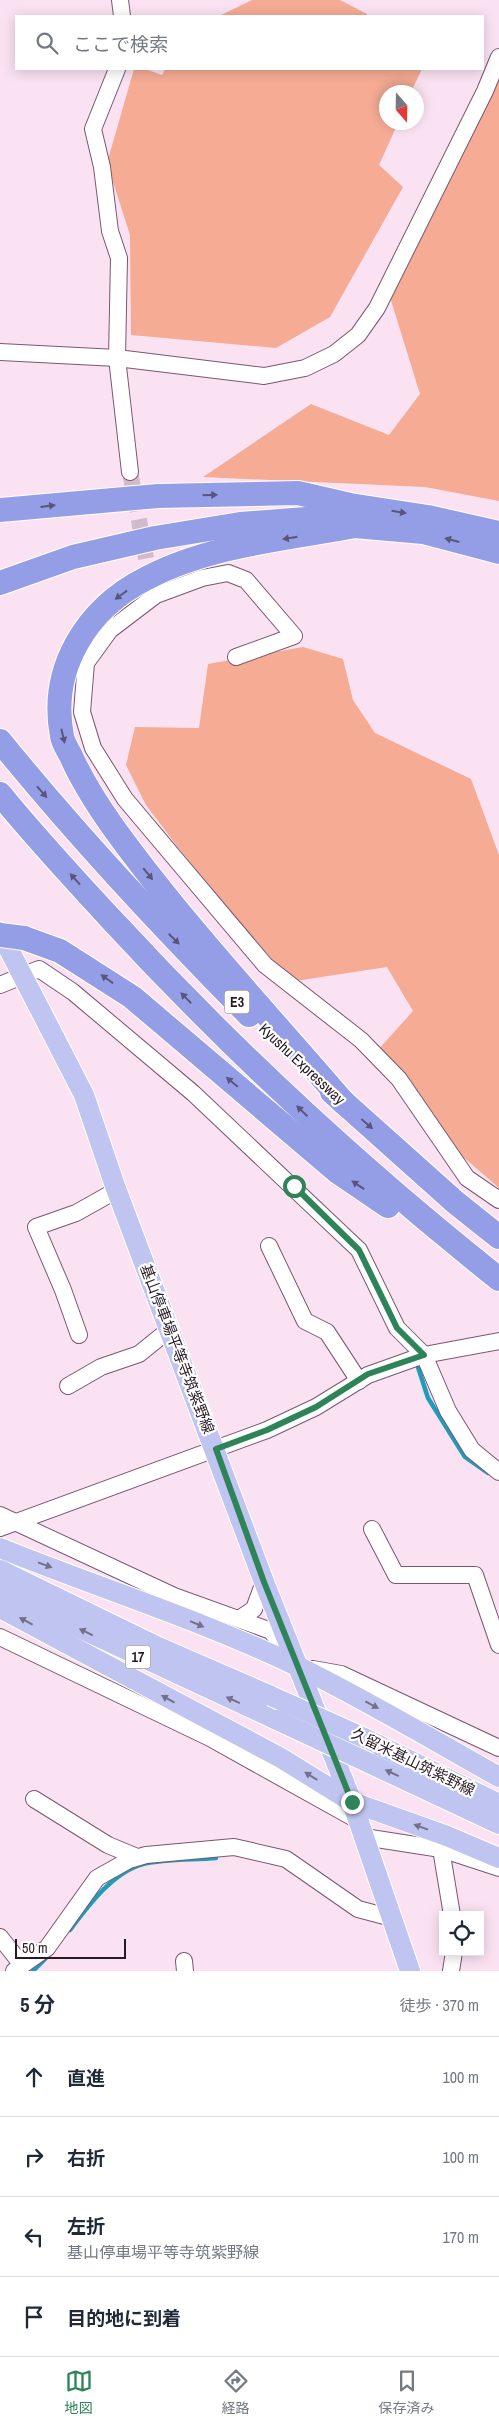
<!DOCTYPE html>
<html lang="ja">
<meta charset="utf-8">
<style>
:root{--surface:#fff;--page:#f6f6f7;--text:#1f2937;--muted:#747a83;--line:#e0e1e3;--accent:#2e8458}
body{margin:0;font-family:"Archivo Narrow","Noto Sans JP",sans-serif;background:var(--page);color:var(--text)}
.controls{position:absolute;right:15px;bottom:15px;display:grid;overflow:hidden;border-radius:0px;box-shadow:0 2px 12px #0003}
.controls button{width:45px;height:45px;display:grid;place-items:center;padding:0;border:0;border-bottom:1px solid var(--line);background:var(--surface);color:var(--text);font:25px sans-serif}
.compass{position:absolute;left:379px;top:85px;width:45px;height:45px;border-radius:50%;background:var(--surface);box-shadow:0 2px 12px #0003;rotate:160deg}
.scale{position:absolute;left:15px;bottom:12px;width:111px;box-sizing:border-box;padding-left:5px;border:2px solid #281a24;border-top:0;font-size:14px;line-height:18px;white-space:nowrap;color:#281a24;-webkit-text-stroke:4px #fff;paint-order:stroke}
.stop{position:absolute;width:15px;height:15px;margin:-11px;border:4px solid #2e8458;border-radius:50%;background:#fff}
.stop.end{background:#2e8458;border-color:#fff;box-shadow:0 1px 5px #0008}
.list{margin:0;padding:0;list-style:none}
h2{display:flex;justify-content:space-between;align-items:center;height:65px;margin:0;padding:0 20px;font-size:21px}
h2 small{font-size:16px;font-weight:400;color:var(--muted)}
.list li{display:grid;grid-template-columns:32px 1fr auto;gap:15px;align-items:center;box-sizing:border-box;height:80px;padding:0 20px;border-top:1px solid var(--line)}
.list b{display:block;font-size:19px;white-space:nowrap}
.list p{margin:0;font-size:16px;white-space:nowrap;color:var(--muted)}
.list em{font-size:16px;font-style:normal;color:var(--muted)}
.icon{flex:none;width:28px;height:28px;fill:none;stroke:currentColor;stroke-width:2;stroke-linecap:round;stroke-linejoin:round}
.map{position:relative;flex:none;width:499px;height:1971px;overflow:hidden}
.search{position:absolute;background:var(--surface);box-shadow:0 2px 12px #0003;left:15px;right:15px;top:15px;height:55px;display:flex;align-items:center;gap:12px;box-sizing:border-box;padding:0 18px;border-radius:0px;color:var(--muted);font-size:19px}
.sheet{height:385px;background:var(--surface)}
nav{display:flex;justify-content:space-around;align-items:center;box-sizing:border-box;height:70px;border-top:1px solid var(--line);background:var(--surface);font-size:14px;color:var(--muted)}
nav a{display:grid;justify-items:center;gap:2px}
nav .on{color:var(--accent)}
.map>svg:first-child{display:block}
.green{fill:#f5ab94}
.lines{fill:none;stroke-linecap:round;stroke-linejoin:round}
.stream{stroke:#1d9db9;stroke-width:4.5}
.minor-tunnel{stroke:#d1baca;stroke-width:16;stroke-dasharray:16 8;stroke-linecap:butt}
.minor-casing{stroke:#7a5770;stroke-width:18}
.major-casing{stroke:#fff;stroke-width:22}
.highway-casing{stroke:#fff;stroke-width:26}
.minor{stroke:#fff;stroke-width:16}
.major{stroke:#bfc5f0;stroke-width:20}
.highway{stroke:#949ee6;stroke-width:24}
.major-bridge-casing{stroke:#fff;stroke-width:22;stroke-linecap:butt}
.highway-bridge-casing{stroke:#fff;stroke-width:26;stroke-linecap:butt}
.major-bridge{stroke:#bfc5f0;stroke-width:20}
.highway-bridge{stroke:#949ee6;stroke-width:24}
.oneway{fill:#59557b}
.oneway2{fill:#74708a}
.route{stroke:#2e8458;stroke-width:6}
.labels{text-anchor:middle;stroke-width:4.5;stroke-linejoin:round;paint-order:stroke}
.shield{fill:#fff;stroke:#685f66;stroke-width:1}
.shield-label{font-size:14px;font-weight:bold;fill:#281a24}
.street-label{font-size:15px;fill:#281a24;stroke:#fff}
</style>
<div class="map">
<svg width="499" height="1971" viewBox="0 0 499 1971">
<rect width="100%" height="100%" fill="#fbe2f3"/>
<g class="green">
<path d="M252,0H340L367,14V16H219Z"/>
<path d="M134,69H145L162,75L165,69H422L411,92H386V122L398,123L379,165L403,187L330,317L276,348L131,335L130,235L107,163Z"/>
<path d="M499,73V501L425,487L203,477L311,404L389,435L420,394L389,294Z"/>
<path d="M303,647L343,659L353,700L375,733L471,779L499,855V1188L446,1142L377,1051L413,1011L387,967L289,982L177,846L146,805L126,765L135,727L199,728L208,664Z"/>
</g>
<g class="lines">
<g class="stream">
<path d="M417,1364L428,1398L465,1457L488,1473"/>
<path d="M70,1930C88,1906 113,1872 143,1864C166,1859 193,1860 216,1858"/>
<path d="M33,1971L47,1957"/>
</g>
<path class="minor-tunnel" d="M130,472L151,585"/>
<g class="minor-casing">
<g id="minor">
<path d="M120,0L122,16"/>
<path d="M117,69L93,129L102,167L110,231L119,258L117,358L130,472"/>
<path d="M0,352L117,358L264,376L305,368L334,354L358,335L377,308L485,91L499,57"/>
<path d="M236,657L294,636L246,580L228,573L202,578L156,595L110,630L86,663L82,712L93,748L125,799L265,965L361,1040L399,1079L467,1178L499,1200"/>
<path d="M0,985L39,969L73,992L193,1093L359,1250L397,1328L424,1355L448,1411L472,1450L499,1472"/>
<path d="M269,1246L305,1321L327,1332L359,1381"/>
<path d="M79,1335L63,1290L36,1227L76,1213L117,1190"/>
<path d="M68,1386L101,1367L139,1354L170,1329"/>
<path d="M0,1515L174,1596L271,1631L288,1653"/>
<path d="M0,1528L267,1430L316,1407L368,1375L424,1355L499,1341"/>
<path d="M372,1529L396,1575H475L499,1645"/>
<path d="M239,1619L254,1609L264,1582"/>
<path d="M0,1637L210,1738L359,1821"/>
<path d="M313,1669L341,1674L499,1748"/>
<path d="M34,1799L108,1845L137,1857"/>
<path d="M364,1837L441,1849L499,1868"/>
<path d="M441,1849L452,1915"/>
<path d="M0,1937L22,1965"/>
<path d="M184,1961L185,1971"/>
<path d="M14,1971L47,1948L97,1878L129,1860L146,1855L234,1847L286,1859L358,1909L392,1918"/>
<path d="M451,1971L454,1952"/>
</g>
</g>
<g class="major-casing">
<g id="major">
<path d="M0,932L84,1095L115,1186L264,1582L352,1802L410,1971"/>
<path d="M0,1548C99,1588 204,1621 299,1667C368,1701 433,1740 499,1777"/>
<path d="M0,1570L158,1647L271,1696"/>
<path d="M0,1591L277,1720"/>
<path d="M0,1608L281,1758L352,1802L447,1836L499,1858"/>
<path d="M362,1737L499,1804"/>
<path d="M369,1763L499,1824"/>
</g>
</g>
<g class="highway-casing">
<g id="highway">
<path d="M0,510L158,496L298,493L350,505L428,517L499,533"/>
<path d="M0,583L73,557L155,538L240,524L319,518L355,526L423,532L499,552"/>
<path d="M0,741C78,837 162,927 249,1015"/>
<path d="M0,794C35,837 73,878 110,918C231,1049 360,1169 499,1279"/>
<path d="M24,938L60,951L132,997L338,1172L388,1206"/>
<path d="M332,1092L455,1202L499,1237"/>
<path d="M344,1103C266,1012 183,924 113,827C96,803 83,783 71,756C68,750 63,743 62,736C49,668 87,608 147,578C210,545 286,539 355,526"/>
</g>
</g>
<use href="#minor" class="minor"/>
<use href="#major" class="major"/>
<use href="#highway" class="highway"/>
<g class="major-bridge-casing">
<g id="major-bridge">
<path d="M271,1696L362,1737"/>
<path d="M277,1720L369,1763"/>
</g>
</g>
<g class="highway-bridge-casing">
<path id="highway-bridge" d="M0,935L24,938"/>
</g>
<use href="#major-bridge" class="major-bridge"/>
<use href="#highway-bridge" class="highway-bridge"/>
</g>
<defs><path id="oneway-solid" d="M-6-.8H1V-3.2L6.5 0L1 3.2V.8H-6Z" transform="scale(1.25)"/></defs>
<g class="oneway">
<use href="#oneway-solid" transform="translate(210 495) rotate(-1)"/>
<use href="#oneway-solid" transform="translate(48 506) rotate(-7)"/>
<use href="#oneway-solid" transform="translate(399 512) rotate(9)"/>
<use href="#oneway-solid" transform="translate(290 538) rotate(171)"/>
<use href="#oneway-solid" transform="translate(452 540) rotate(-165)"/>
<use href="#oneway-solid" transform="translate(121 595) rotate(144)"/>
<use href="#oneway-solid" transform="translate(63 736) rotate(77)"/>
<use href="#oneway-solid" transform="translate(42 792) rotate(49)"/>
<use href="#oneway-solid" transform="translate(148 874) rotate(51)"/>
<use href="#oneway-solid" transform="translate(75 879) rotate(-132)"/>
<use href="#oneway-solid" transform="translate(174 939) rotate(45)"/>
<use href="#oneway-solid" transform="translate(107 979) rotate(-145)"/>
<use href="#oneway-solid" transform="translate(186 998) rotate(-134)"/>
<use href="#oneway-solid" transform="translate(232 1082) rotate(-140)"/>
<use href="#oneway-solid" transform="translate(302 1111) rotate(-136)"/>
<use href="#oneway-solid" transform="translate(367 1124) rotate(41)"/>
<use href="#oneway-solid" transform="translate(358 1185) rotate(-146)"/>
</g>
<g class="oneway2">
<use href="#oneway-solid" transform="translate(45 1565) rotate(20)"/>
<use href="#oneway-solid" transform="translate(26 1621) rotate(-152)"/>
<use href="#oneway-solid" transform="translate(197 1624) rotate(23)"/>
<use href="#oneway-solid" transform="translate(86 1632) rotate(-154)"/>
<use href="#oneway-solid" transform="translate(168 1699) rotate(-151)"/>
<use href="#oneway-solid" transform="translate(233 1700) rotate(-156)"/>
<use href="#oneway-solid" transform="translate(372 1705) rotate(28)"/>
<use href="#oneway-solid" transform="translate(392 1773) rotate(-155)"/>
<use href="#oneway-solid" transform="translate(311 1776) rotate(-148)"/>
<use href="#oneway-solid" transform="translate(421 1827) rotate(-160)"/>
</g>
<g class="lines">
<path class="route" d="M294,1186L359,1250L397,1328L424,1355L368,1374L316,1407L267,1430L216,1449L264,1582L352,1802"/>
</g>
<g class="labels">
<g class="shield">
<rect x="224.5" y="990.5" width="25" height="23" rx="4"/>
<rect x="125.5" y="1645.5" width="25" height="23" rx="4"/>
</g>
<g class="shield-label">
<text x="237" y="1007">E3</text>
<text x="138" y="1662">17</text>
</g>
<g class="street-label">
<text transform="translate(302 1064) rotate(43)" y="5">Kyushu Expressway</text>
<text transform="translate(177 1349) rotate(69)" y="5">基山停車場平等寺筑紫野線</text>
<text transform="translate(413 1762) rotate(26)" y="5">久留米基山筑紫野線</text>
</g>
</g>
</svg>
<div class="controls">
<button><svg class="icon" aria-label="locate" viewBox="0 0 24 24"><circle cx="12" cy="12" r="6"/><path d="M12 2v4M12 18v4M2 12h4M18 12h4"/></svg></button>
</div>
<svg class="compass" viewBox="-18 -18 36 36"><path d="M0-13l5 13h-10z" fill="#e53935"/><path d="M0 13l5-13h-10z" fill="#747a83"/></svg>
<div class="scale">50 m</div>
<div class="stop" style="left:294px;top:1186px"></div>
<div class="stop end" style="left:352px;top:1802px"></div>
<div class="search"><svg class="icon" aria-label="search" viewBox="0 0 24 24"><circle cx="10" cy="10" r="6"/><path d="M15 15l6 6"/></svg>ここで検索</div>
</div>
<section class="sheet">
<h2>5 分<small>徒歩 · 370 m</small></h2>
<ul class="list">
<li><svg class="icon" aria-label="ahead" viewBox="0 0 24 24"><path d="M12 20V5M6 11l6-6 6 6"/></svg><div><b>直進</b></div><em>100 m</em></li>
<li><svg class="icon" aria-label="right" viewBox="0 0 24 24"><path d="M7 20v-9h11M14 6l5 5-5 5"/></svg><div><b>右折</b></div><em>100 m</em></li>
<li><svg class="icon" aria-label="left" viewBox="0 0 24 24"><path d="M17 20v-9H6M10 6l-5 5 5 5"/></svg><div><b>左折</b><p>基山停車場平等寺筑紫野線</p></div><em>170 m</em></li>
<li><svg class="icon" aria-label="arrive" viewBox="0 0 24 24"><path d="M6 21V4h12l-3 4 3 4H6"/></svg><div><b>目的地に到着</b></div></li>
</ul>
</section>
<nav>
<a class="on"><svg class="icon" aria-label="map" viewBox="0 0 24 24"><path d="M3 6l6-2 6 2 6-2v14l-6 2-6-2-6 2zM9 4v14M15 6v14"/></svg>地図</a>
<a><svg class="icon" aria-label="directions" viewBox="0 0 24 24"><path d="M12 3l9 9-9 9-9-9zM9 14v-3h6M13 9l2 2-2 2"/></svg>経路</a>
<a><svg class="icon" aria-label="saved" viewBox="0 0 24 24"><path d="M7 4h10v16l-5-4-5 4z"/></svg>保存済み</a>
</nav>
